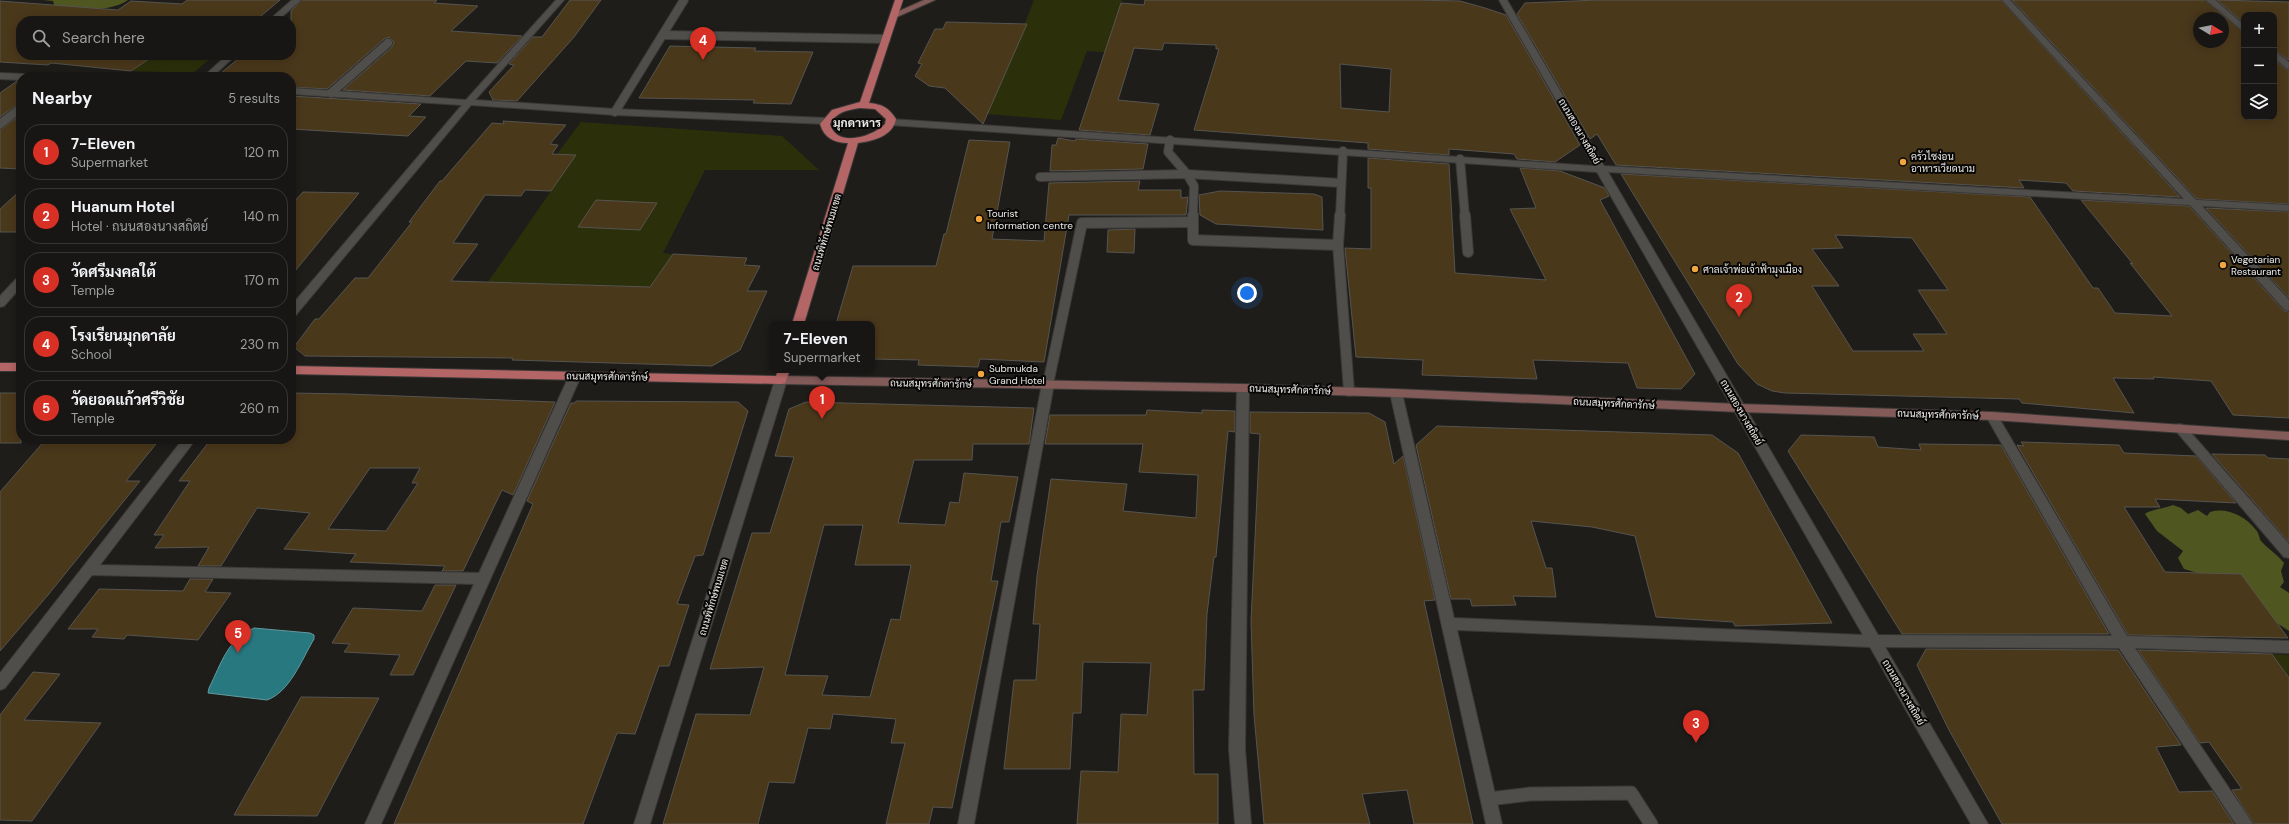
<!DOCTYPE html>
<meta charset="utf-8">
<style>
:root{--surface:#171614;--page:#201f1d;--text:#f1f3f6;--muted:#9e9fa0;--line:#363534;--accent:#d93025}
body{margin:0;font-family:"DM Sans",Sarabun,sans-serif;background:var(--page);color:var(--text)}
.controls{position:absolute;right:12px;top:12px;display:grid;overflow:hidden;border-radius:8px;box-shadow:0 2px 10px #0003}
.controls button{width:36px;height:36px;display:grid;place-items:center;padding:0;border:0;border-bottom:1px solid var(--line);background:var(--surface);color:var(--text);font:20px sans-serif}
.compass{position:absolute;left:2193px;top:12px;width:36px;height:36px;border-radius:50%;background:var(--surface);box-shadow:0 2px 10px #0003;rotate:100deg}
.you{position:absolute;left:1247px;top:293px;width:14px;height:14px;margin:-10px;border:3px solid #fff;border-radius:50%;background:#1a73e8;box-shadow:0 0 0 6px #1a73e833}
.badge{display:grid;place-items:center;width:26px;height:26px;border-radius:50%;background:var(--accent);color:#fff;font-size:13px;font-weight:700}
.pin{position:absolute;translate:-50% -33px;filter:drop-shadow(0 1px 2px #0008)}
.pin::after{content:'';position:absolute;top:21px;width:14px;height:12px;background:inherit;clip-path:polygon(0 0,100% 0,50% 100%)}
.popup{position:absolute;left:769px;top:321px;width:106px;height:52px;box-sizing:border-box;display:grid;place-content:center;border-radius:8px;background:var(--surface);filter:drop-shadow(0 1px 3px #0005);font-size:13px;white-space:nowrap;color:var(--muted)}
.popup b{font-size:15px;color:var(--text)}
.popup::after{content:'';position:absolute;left:50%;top:100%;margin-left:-8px;border:8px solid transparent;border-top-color:var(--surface)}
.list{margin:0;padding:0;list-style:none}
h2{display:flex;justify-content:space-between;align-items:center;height:52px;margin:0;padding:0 16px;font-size:17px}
h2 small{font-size:13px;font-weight:400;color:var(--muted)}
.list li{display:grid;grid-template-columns:26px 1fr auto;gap:12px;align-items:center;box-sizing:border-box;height:56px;margin:0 8px 8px;padding:0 8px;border:1px solid var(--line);border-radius:16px}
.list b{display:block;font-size:15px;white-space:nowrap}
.list p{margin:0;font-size:13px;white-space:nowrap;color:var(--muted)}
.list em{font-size:13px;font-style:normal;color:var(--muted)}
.icon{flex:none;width:22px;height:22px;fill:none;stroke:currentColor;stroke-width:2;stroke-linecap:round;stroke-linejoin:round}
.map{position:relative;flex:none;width:2289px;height:824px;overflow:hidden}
.search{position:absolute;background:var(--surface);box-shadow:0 2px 10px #0003;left:16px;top:16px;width:280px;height:44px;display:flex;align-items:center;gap:10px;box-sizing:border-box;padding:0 14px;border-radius:16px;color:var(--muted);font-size:15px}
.panel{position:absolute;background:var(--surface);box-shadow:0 2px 10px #0003;left:16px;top:72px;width:280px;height:372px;border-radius:16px}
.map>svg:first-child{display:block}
.green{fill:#2b300a}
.forest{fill:#4f5620}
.water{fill:#28787f;stroke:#629a9e}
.building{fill:#4a381b;stroke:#565450;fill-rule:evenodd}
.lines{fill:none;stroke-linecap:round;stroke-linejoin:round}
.lane-far2-casing{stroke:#3b3937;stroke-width:10}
.lane-far1-casing{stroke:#3b3937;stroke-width:12}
.lane-casing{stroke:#3b3937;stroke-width:15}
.street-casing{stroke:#3b3937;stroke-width:2}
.secondary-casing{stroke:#3b3937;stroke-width:2}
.primary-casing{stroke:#3b3937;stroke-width:2}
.lane-far2{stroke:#504e4a;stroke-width:8}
.lane-far1{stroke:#504e4a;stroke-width:10}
.lane{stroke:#504e4a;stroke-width:13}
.street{fill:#504e4a;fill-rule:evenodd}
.secondary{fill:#825a58;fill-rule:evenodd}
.primary{fill:#b46666;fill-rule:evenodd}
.poi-dot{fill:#f1a640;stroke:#080706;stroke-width:1.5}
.labels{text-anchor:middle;stroke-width:4;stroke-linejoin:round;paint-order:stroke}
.street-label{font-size:10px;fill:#ebeae8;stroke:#080706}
.poi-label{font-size:10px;fill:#ebeae8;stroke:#080706;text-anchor:start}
.far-district-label{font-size:12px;font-weight:bold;fill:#ebeae8;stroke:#080706}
</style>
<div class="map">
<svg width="2289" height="824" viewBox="0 0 2289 824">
<rect width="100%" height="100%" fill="#1f1d1a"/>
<g class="green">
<path d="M1034,0H1122L1105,52L1087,51L1061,120L987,114L1010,62Z"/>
<path d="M155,55H215L193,73L131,71Z"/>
<path d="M581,122L782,136L819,170H705L663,253L673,254L650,287L488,282L576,155L557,154Z"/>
<path d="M2273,654L2289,655V678Z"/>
</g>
<g class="forest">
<path d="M43,0H128C108,14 74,8 51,7L54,4L53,1Z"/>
<path d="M2173,505L2181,508L2188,514L2198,510L2207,516L2210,512C2227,507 2245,516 2256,530C2259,533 2259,538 2261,541C2267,548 2277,554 2284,563L2281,571L2284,582L2280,587L2289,593V631L2198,573L2184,569L2178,558L2183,551L2157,531L2145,514C2149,510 2166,508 2173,505Z"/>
</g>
<path class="water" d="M254,628L310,633L314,635V639C302,659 290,692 267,700L208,693L209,688C222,662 227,640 254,628Z"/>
<g class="building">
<path d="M187,0H280L255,21H21V55H155L131,71L51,63L48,65L0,62V1L118,10L131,1L182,4Z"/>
<path d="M302,0H437L434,3L478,6L451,31L522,36L497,63L466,61L430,96L343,90L392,47L394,42L389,37L384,39L327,89L291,87V77H216L243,55H291V11Z"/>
<path d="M570,0H601L574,37L517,101L493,100L489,92L514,65L509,64L533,37H542Z"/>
<path d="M1145,0H1412L1460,1L1485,8L1506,15L1580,145L1555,162L1517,159L1514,154L1449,149V155L1368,149V143L1194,130L1219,49H1216V45L1164,43L1162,50L1134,48L1118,100L1159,104L1150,135L1079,130L1121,3L1144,5ZM1340,64L1391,69L1389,112L1341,108Z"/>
<path d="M1598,0H2001L2180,197L2073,191L2066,183L2019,180L2024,188L1616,165L1597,134L1590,139L1517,14L1525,3Z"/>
<path d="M2012,0H2205L2244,33V117H2274V60L2289,71V204L2197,199ZM2199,18H2223V42H2199Z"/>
<path d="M2217,0L2289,2V60L2274,50V15H2244V23Z"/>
<path d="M946,22L1027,24L983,124L945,88L929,86L915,76L922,64L918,63L935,29H943Z"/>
<path d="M670,46L756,48L754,51L813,52L791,104L753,103L755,100L639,98Z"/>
<path d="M17,81H21V102L0,117V93Z"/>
<path d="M291,96L421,104L409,116L426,117L408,136L291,129Z"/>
<path d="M21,115V169L0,168V130Z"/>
<path d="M503,121L566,125L550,144L558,145L552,154L576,155L551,191L525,190L521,196L485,195L453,243L478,244L451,281L650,287L673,254L747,258L744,265L760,266L747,291H767L740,350L712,366L512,360L513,358L305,356L294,347L315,319H319L355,278H368L412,222H409L440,181H442L492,123L504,124Z"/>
<path d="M1058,138L1075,141L1076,139L1148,144L1143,169L1050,171L1052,145H1056Z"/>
<path d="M969,140L1010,142L992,239L1044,241L1049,183L1140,181L1138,190H1181V198L1188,197L1186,215H1069L1044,362L980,359L978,367L918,365L919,360L872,359V324H836L853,266H936L944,234H946Z"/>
<path d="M1368,158L1449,164L1455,273L1546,280L1510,209L1536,208L1520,168L1560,171L1605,188L1609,196L1600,200L1695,374L1681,389L1637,388L1628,363L1533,360L1537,379L1422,375L1423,360L1356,357L1345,248L1371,249V188H1368Z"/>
<path d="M1621,174L2030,197L2093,288H2098L2115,313L2172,316L2130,263L2133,264L2081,200L2189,206L2284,311L2289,312V418L2233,415L2211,381L2153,377L2154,379L2113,378L2134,413L2022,403L2019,399L1785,393L1772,391L1757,384L1738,364ZM1835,235L1912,238L1948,290H1918L1947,334H1913L1924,351H1853L1812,286H1839L1812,249L1843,248Z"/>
<path d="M21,190V232H0V209Z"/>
<path d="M1220,191L1314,194L1322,197L1323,230L1216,224L1200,215L1199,195Z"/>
<path d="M303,192L359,193L291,276V205Z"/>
<path d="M596,200L657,203L640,230L578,227Z"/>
<path d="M2206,208L2289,212V298Z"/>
<path d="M1135,229L1134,253L1107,252L1108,230Z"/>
<rect x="0" y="393" width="21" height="50"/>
<path d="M291,393L348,394L555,402L513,495L502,490L463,571H442L445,566L350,562L356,554L284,549L310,513L257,508L221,566H198L209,547L155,548L164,535H154L190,481H179L211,439H291ZM370,468H420L412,483H418L386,531L328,529Z"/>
<path d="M576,401L738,402L748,411L703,555L695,556L677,604L689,605L669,666H659L635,734L617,733L583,824H394L533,504L527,501L571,403H575Z"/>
<path d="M806,402L1034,408L1029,444H973L972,460H914L898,523L945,525L950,502L959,503L964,473L1018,477L1009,522H1001L991,581H998L952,808L933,807L929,824H886L905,743H891L896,719L833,714L830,729L808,728L794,783L769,782L758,824H663L696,714L750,715L764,667L710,669L752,533H770L794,457L775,456L789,409ZM824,525H863L855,565H911L900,620L891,619L870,697L822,695L828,676L785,675Z"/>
<path d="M1147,410L1202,413V410L1235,411V432L1228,431L1216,557H1214L1207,614L1204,690H1193L1194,774H1218V824H1077L1081,771L1118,772L1121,714L1147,715L1151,663L1083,662L1081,713H1073L1070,769H1004L1014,680H1036L1040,624H1033L1037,576L1051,479L1127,484L1123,511L1196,518L1198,475L1139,472L1143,444H1045L1050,415H1146Z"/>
<path d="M1250,412L1369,413L1385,422L1394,464L1403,456L1435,600L1424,601L1473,824H1414L1407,790L1362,794L1370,824H1264L1254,715L1251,621L1260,434L1250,433Z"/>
<path d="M1437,426L1712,435L1738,453L1832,623L1735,626L1733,622L1656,617L1635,536L1592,527L1531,521L1546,568H1552L1556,597L1513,596L1516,605L1472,606L1470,599H1451L1416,445Z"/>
<path d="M1801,435L1874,437L1878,447L1921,450L1919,444L2001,445L2109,634H1902L1788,451Z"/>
<path d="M46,439H160L126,481H140L48,595L0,651V492Z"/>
<path d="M2021,442L2119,445L2124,453L2196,456L2236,503L2155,499L2160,507H2124L2165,572L2241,574L2288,638L2128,635L2017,445L2024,446Z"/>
<path d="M2212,454L2265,455L2268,458L2289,459V542Z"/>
<path d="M190,579H213L205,592L231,593L198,640L127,635L124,639L92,637L98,629H68L99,589L183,591Z"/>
<path d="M435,585H456L413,675H390L400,655L344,652L350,644L332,643L353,608L422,611Z"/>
<path d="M1926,649L2118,650L2181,745L2156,747L2179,792L2212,791L2234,824H2002L1949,730L1917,665Z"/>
<path d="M2138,650L2272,654L2289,678V824H2254L2232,790L2242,789L2209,742L2200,743Z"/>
<path d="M33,672L60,674L24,720L101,723L32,821L0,820V715Z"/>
<path d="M301,697L379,698L317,816L234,815Z"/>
</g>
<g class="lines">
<g class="lane-far2-casing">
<g id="lane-far2">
<path d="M663,35L886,39"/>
<path d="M331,93L388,43"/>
<path d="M615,112L684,0"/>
<path d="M0,124L21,108"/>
<path d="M1170,140L1168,152L1187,174L1194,186L1193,216"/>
<path d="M1460,159L1465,216"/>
<path d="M1040,177L1187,174L1341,183"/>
<path d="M1340,216L1343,151"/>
</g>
</g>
<g class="lane-far1-casing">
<g id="lane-far1">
<path d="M1193,215V240L1338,245"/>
<path d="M1340,215L1338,245L1349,391"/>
<path d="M1465,215L1468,252"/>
<path d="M1048,384L1082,223L1193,222"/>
</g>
</g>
<g class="lane-casing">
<path id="lane" d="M1489,799L1530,794L1631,793L1651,824"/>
</g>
<g class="street-casing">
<g id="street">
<path d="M292,0H301L277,21H268Z"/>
<path d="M556,0H564L475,100L615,109L826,118L831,121L826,124L615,115L471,105L295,316L291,317V306L462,105L291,94V88L466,100Z"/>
<path d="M1499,0H1507L1604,166L2184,199L2002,0H2010L2196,200L2289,205V211L2202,206L2289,300V311L2285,310L2190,205L1608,172L1878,635L2112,636L1986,416L1992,412L1996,413L2127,636L2289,641V653L2135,648L2253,824H2236L2119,648L1885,647L1988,824H1971L1870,647L1457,630L1502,824H1486L1390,393L1392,390H1400L1402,393L1454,618L1863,635L1597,172L890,125L885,122L890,119L1594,166Z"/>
<path d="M2206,0H2215L2244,25V32Z"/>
<path d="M2274,51L2289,62V70L2274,58Z"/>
<path d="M227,55H236L212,77H203Z"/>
<path d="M0,73L24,74L28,77H21V80L0,79Z"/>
<path d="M21,277V287L4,306L0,307V296L17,278Z"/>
<path d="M575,372L581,376L381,824H365L474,584L92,575L5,688L0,690V673L183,439H196L100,565L479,573L569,376Z"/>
<path d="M781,376L787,380L650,824H634L775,380Z"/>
<path d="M1048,380L1054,384L974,824H958L1042,384Z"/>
<path d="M1243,384L1249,388L1245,749L1251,824H1235L1229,749L1237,388Z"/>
<path d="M2180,424L2184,425L2289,544V558L2284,557L2176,431L2174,428L2176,425Z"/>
</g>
</g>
<g class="secondary-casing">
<g id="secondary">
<path d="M924,0H935L897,17L890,15Z"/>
<path d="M781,376L1243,384L1396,389L1739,404L1992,412L2289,432V440L1992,420L1739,412L1396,397L1243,392L781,384L775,380Z"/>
</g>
</g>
<g class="primary-casing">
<g id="primary">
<path d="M895,0H903L869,103C882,104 889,108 896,119C893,136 873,141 858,143L804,324H792L848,143C835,143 824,138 820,124L832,110L860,102ZM860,108L875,109L886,119L885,124C873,137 836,148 830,124C836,112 847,110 860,108Z"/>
<rect x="0" y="363" width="21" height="8"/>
<path d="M291,366L776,376L778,370H790L785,383L781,384L291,374Z"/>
</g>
</g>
<use href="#lane-far2" class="lane-far2"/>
<use href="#lane-far1" class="lane-far1"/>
<use href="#lane" class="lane"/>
<use href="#street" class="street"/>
<use href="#secondary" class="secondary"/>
<use href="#primary" class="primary"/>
</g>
<g class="poi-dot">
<circle cx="1903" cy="162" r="4"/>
<circle cx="979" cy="219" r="4"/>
<circle cx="2223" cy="265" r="4"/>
<circle cx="1695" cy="269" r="4"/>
<circle cx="981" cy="374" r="4"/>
</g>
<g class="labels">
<g class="street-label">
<text transform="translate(1580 131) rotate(60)" y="4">ถนนสองนางสถิตย์</text>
<text transform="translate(826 232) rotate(-73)" y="4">ถนนพิทักษ์พนมเขต</text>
<text transform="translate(607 376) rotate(1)" y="4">ถนนสมุทรศักดารักษ์</text>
<text transform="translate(931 383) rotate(1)" y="4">ถนนสมุทรศักดารักษ์</text>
<text transform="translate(1290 389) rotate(2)" y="4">ถนนสมุทรศักดารักษ์</text>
<text transform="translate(1614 403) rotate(3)" y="4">ถนนสมุทรศักดารักษ์</text>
<text transform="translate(1742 412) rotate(60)" y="4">ถนนสองนางสถิตย์</text>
<text transform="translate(1938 414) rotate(2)" y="4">ถนนสมุทรศักดารักษ์</text>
<text transform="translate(713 597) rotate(-73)" y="4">ถนนพิทักษ์พนมเขต</text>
<text transform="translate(1904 692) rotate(60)" y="4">ถนนสองนางสถิตย์</text>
</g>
<g class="poi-label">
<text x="1911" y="160">ครัวไซง่อน<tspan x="1911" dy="12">อาหารเวียดนาม</tspan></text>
<text x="987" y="217">Tourist<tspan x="987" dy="12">Information centre</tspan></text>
<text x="2231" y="263">Vegetarian<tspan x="2231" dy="12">Restaurant</tspan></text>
<text x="1703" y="273">ศาลเจ้าพ่อเจ้าฟ้ามุงเมือง</text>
<text x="989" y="372">Submukda<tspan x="989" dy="12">Grand Hotel</tspan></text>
</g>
<g class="far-district-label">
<text x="857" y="127">มุกดาหาร</text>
</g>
</g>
</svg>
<div class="controls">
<button>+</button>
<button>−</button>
<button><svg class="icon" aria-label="layers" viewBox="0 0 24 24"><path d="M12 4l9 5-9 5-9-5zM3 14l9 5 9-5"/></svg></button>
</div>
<svg class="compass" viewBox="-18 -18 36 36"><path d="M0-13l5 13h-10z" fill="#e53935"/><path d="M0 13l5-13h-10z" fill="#9e9fa0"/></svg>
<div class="you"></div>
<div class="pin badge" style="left:822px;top:419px">1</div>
<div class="popup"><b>7-Eleven</b>Supermarket</div>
<div class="pin badge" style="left:1739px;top:317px">2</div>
<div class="pin badge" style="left:1696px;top:743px">3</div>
<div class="pin badge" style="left:703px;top:60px">4</div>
<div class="pin badge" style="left:238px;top:653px">5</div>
<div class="search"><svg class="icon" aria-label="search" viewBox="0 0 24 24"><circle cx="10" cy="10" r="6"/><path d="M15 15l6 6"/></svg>Search here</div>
<section class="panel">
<h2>Nearby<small>5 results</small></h2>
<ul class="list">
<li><span class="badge">1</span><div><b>7-Eleven</b><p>Supermarket</p></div><em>120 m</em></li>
<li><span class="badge">2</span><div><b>Huanum Hotel</b><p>Hotel · ถนนสองนางสถิตย์</p></div><em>140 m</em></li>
<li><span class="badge">3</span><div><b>วัดศรีมงคลใต้</b><p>Temple</p></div><em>170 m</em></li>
<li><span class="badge">4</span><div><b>โรงเรียนมุกดาลัย</b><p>School</p></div><em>230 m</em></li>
<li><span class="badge">5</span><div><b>วัดยอดแก้วศรีวิชัย</b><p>Temple</p></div><em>260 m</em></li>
</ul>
</section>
</div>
